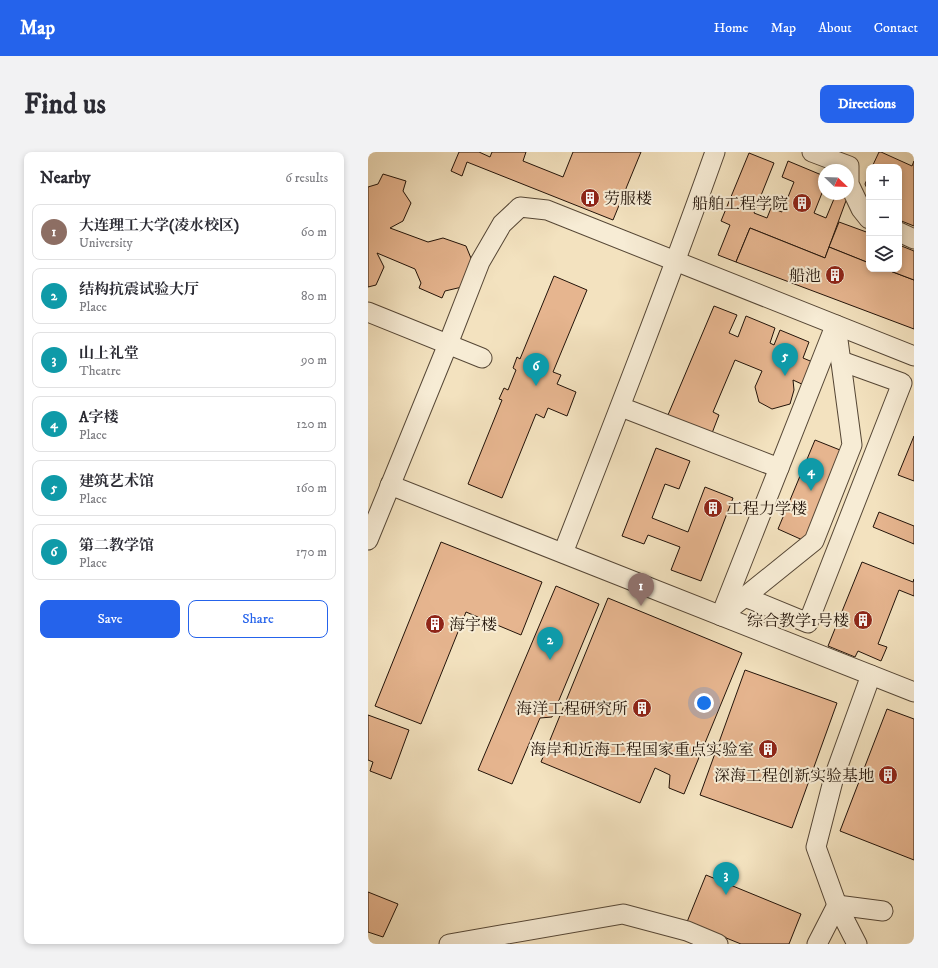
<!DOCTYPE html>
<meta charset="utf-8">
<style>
:root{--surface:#fff;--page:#f2f2f3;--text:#2b2b33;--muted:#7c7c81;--line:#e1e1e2;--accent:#2563eb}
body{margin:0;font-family:"IM FELL DW Pica","Noto Serif SC",serif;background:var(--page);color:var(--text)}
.controls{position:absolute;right:12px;top:12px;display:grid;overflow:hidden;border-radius:8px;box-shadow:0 2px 6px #0003}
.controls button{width:36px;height:36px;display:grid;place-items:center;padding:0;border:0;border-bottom:1px solid var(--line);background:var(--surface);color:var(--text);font:20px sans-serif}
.compass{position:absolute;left:450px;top:12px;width:36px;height:36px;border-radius:50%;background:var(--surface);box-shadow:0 2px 6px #0003;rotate:113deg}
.you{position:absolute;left:336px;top:551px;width:14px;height:14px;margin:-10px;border:3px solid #fff;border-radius:50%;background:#1a73e8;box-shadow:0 0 0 6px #1a73e833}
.badge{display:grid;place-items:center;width:26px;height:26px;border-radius:50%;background:var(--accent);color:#fff;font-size:13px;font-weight:700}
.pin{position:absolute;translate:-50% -33px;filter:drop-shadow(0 1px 2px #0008)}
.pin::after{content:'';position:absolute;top:21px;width:14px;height:12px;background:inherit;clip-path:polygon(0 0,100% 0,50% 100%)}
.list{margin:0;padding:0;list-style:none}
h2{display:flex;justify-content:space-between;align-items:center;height:52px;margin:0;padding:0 16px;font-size:17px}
h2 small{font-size:13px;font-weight:400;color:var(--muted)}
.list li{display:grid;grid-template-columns:26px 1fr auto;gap:12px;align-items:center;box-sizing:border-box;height:56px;margin:0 8px 8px;padding:0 8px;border:1px solid var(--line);border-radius:8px}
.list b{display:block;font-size:15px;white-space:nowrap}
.list p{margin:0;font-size:13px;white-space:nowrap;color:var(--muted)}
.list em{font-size:13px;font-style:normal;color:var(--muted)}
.actions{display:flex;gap:8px;padding:12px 16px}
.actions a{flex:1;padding:9px 0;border:1px solid var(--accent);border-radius:8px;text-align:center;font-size:14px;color:var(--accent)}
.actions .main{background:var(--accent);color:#fff}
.icon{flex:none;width:22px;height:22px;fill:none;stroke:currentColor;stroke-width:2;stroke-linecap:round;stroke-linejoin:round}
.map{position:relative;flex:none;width:546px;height:792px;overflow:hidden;border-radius:8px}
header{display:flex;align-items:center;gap:24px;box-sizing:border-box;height:56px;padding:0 20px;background:var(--accent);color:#fff}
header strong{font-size:19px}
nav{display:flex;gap:22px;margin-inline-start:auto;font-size:14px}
.intro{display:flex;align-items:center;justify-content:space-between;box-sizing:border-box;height:96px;padding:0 24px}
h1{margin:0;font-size:28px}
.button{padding:10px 18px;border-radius:8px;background:var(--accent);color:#fff;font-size:14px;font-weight:700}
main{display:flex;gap:24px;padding:0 24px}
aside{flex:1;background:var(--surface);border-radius:8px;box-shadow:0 2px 6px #0003}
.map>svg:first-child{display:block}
.building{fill:#e6b58f;stroke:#221309}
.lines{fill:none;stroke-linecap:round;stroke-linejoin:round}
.minor-casing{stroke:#564736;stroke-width:21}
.minor{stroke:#f7ecd5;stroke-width:19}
.labels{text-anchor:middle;stroke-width:4;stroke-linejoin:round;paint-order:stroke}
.poi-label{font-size:16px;fill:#221309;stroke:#f7ecd5;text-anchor:end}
</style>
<header>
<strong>Map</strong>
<nav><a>Home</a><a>Map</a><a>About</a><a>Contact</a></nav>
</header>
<div class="intro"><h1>Find us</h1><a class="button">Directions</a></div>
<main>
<aside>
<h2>Nearby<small>6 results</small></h2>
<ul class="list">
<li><span class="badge" style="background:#8d6e63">1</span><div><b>大连理工大学(凌水校区)</b><p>University</p></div><em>60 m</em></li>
<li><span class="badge" style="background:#0f9aa8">2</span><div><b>结构抗震试验大厅</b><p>Place</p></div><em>80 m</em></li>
<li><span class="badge" style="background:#0f9aa8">3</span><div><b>山上礼堂</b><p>Theatre</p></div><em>90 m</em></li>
<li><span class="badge" style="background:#0f9aa8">4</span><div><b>A字楼</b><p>Place</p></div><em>120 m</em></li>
<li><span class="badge" style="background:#0f9aa8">5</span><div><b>建筑艺术馆</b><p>Place</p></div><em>160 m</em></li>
<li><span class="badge" style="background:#0f9aa8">6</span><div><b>第二教学馆</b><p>Place</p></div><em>170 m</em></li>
</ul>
<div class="actions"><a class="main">Save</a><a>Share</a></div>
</aside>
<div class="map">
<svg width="546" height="792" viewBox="0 0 546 792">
<rect width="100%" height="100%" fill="#f3e2bf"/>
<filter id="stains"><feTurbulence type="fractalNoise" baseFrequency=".005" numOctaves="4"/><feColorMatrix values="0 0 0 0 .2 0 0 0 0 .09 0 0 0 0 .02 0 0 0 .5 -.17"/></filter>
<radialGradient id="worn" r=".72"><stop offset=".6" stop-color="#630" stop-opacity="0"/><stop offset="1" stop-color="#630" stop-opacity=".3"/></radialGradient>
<g class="building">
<path d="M91,0H111L122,5L124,0H158L155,9L195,25L205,0H273L245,68L99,10L94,24L83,19Z"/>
<path d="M511,0H513L544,14L546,9V74L531,68V15H504Z"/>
<path d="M381,1L406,11L386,61L399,66L403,56L414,60L426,30L414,25L420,9L456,24V36L446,61L458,66L468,42L479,46L457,106L382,76L368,110L350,103L362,73L353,69Z"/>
<path d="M15,22L38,29L35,39L43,51L35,69L22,76L60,90L75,86L98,94L105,111L94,135L77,139L74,146L51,136L53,131L47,117L9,101L16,115L8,133L0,135V35L10,32Z"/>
<path d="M501,23V41L497,32Z"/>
<path d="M471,70L501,81V111L461,95Z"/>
<path d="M382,76L457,106L461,95L501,111V117H517L546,128V177L368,110Z"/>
<path d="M531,93L546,99V128L517,117H531Z"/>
<path d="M186,124L219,138L185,220L193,223L189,232L208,240L199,264L180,256L176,266L168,262L134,346L100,332L134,248L131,247L136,236L140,238L148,218L145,216L149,205L152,207Z"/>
<path d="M346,154L369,163L361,181L370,185L378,164L407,176L402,191L406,193L412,178L441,190L435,206L447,211L438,234L425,228L426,238L422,252L404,257L391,250L387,235L394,219L367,208L345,260L351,263L341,289L297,270Z"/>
<path d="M546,284V329L530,323Z"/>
<path d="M447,288L477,300L439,390L410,377Z"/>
<path d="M288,296L322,309L311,337L297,332L284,366L320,380L337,335L365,346L333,429L303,418L312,395L280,383L276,392L254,384Z"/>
<path d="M511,360L546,374V392L505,375Z"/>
<path d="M73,390L174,430L153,483L98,460L53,572L7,554Z"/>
<path d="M494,410L545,430L546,427V444L531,438L510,492L519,495L513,509L490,499L487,505L460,494Z"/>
<path d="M188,434L231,452L184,565L172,566L144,632L110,618Z"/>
<path d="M240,446L374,501L316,642L301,636L302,623L287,616L272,651L173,610Z"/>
<path d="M377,518L469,551L424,676L332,643Z"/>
<path d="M519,557L546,567V708L472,679Z"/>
<path d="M0,563L41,578L23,627L2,619L5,610L0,608Z"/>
<path d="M338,723L433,762L421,792H373L319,770Z"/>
<path d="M0,740L30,752L15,785L0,780Z"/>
</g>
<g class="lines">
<g class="minor-casing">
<g id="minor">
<path d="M444,0L481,14V32L493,57L501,67"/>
<path d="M531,80L546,87"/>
<path d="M0,160L114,206"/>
<path d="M253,255L411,316"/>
<path d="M22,333L546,540"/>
<path d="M0,388L80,192L112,110L134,72L152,55L179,58L546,204"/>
<path d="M195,401C247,268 299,135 347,0"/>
<path d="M377,445L440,471L534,231L473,209"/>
<path d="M353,463L467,174"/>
<path d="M353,464L446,389L484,293L468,173"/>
<path d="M81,792L255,762L319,779L350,792"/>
<path d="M449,792L469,753L515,759"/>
<path d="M489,792L469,753L448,695L466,625L503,523"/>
</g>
</g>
<use href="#minor" class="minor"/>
</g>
<defs>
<g id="building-disc" transform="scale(1)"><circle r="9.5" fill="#8f2418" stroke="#f7ecd5"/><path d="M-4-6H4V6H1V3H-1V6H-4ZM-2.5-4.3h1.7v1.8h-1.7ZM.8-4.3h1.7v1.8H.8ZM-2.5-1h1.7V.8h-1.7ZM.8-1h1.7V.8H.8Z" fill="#fff"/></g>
</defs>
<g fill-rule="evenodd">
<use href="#building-disc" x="222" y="46"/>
<use href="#building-disc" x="434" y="51"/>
<use href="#building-disc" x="467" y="123"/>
<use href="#building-disc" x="345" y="356"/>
<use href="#building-disc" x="495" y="468"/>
<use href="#building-disc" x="67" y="472"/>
<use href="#building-disc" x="274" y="556"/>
<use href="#building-disc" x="400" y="597"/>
<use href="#building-disc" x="520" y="623"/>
</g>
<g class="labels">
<g class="poi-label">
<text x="236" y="52" text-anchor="start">劳服楼</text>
<text x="420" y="57">船舶工程学院</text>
<text x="453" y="129">船池</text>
<text x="359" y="362" text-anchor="start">工程力学楼</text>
<text x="481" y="474">综合教学1号楼</text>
<text x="81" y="478" text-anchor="start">海宇楼</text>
<text x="260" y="562">海洋工程研究所</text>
<text x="386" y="603">海岸和近海工程国家重点实验室</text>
<text x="506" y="629">深海工程创新实验基地</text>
</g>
</g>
<rect width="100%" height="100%" filter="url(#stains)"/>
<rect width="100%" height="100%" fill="url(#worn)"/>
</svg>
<div class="controls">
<button>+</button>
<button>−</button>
<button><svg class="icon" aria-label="layers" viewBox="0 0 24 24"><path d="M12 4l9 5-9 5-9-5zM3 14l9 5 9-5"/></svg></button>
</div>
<svg class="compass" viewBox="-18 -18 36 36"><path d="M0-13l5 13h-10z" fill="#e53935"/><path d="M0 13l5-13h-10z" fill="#7c7c81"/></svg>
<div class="you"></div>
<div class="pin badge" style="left:273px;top:454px;background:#8d6e63">1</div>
<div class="pin badge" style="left:182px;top:508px;background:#0f9aa8">2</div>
<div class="pin badge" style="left:358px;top:743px;background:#0f9aa8">3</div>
<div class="pin badge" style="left:443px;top:339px;background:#0f9aa8">4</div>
<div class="pin badge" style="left:417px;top:224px;background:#0f9aa8">5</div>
<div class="pin badge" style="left:168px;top:234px;background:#0f9aa8">6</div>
</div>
</main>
